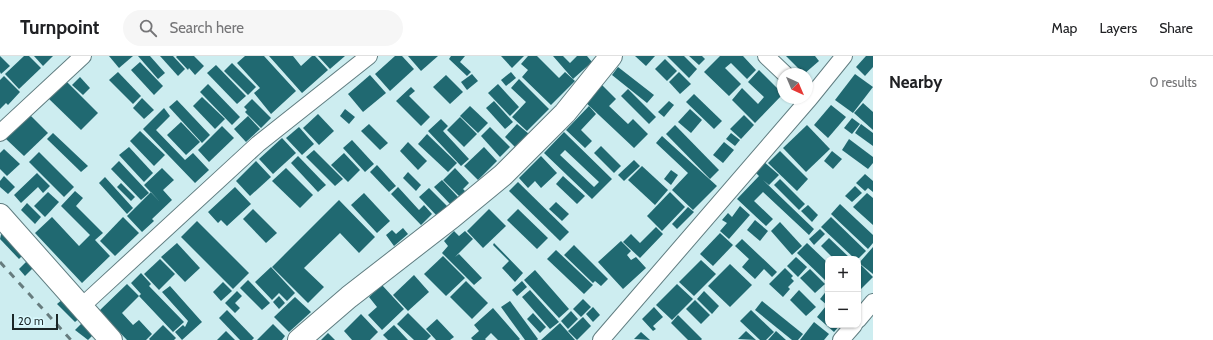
<!DOCTYPE html>
<meta charset="utf-8">
<style>
:root{--surface:#fff;--page:#f6f6f6;--text:#202124;--muted:#757577;--line:#e0e0e0}
body{margin:0;font-family:Cabin,sans-serif;background:var(--page);color:var(--text)}
.controls{position:absolute;right:12px;bottom:12px;display:grid;overflow:hidden;border-radius:8px;box-shadow:0 1px 3px #0004}
.controls button{width:36px;height:36px;display:grid;place-items:center;padding:0;border:0;border-bottom:1px solid var(--line);background:var(--surface);color:var(--text);font:20px sans-serif}
.compass{position:absolute;left:777px;top:12px;width:36px;height:36px;border-radius:50%;background:var(--surface);box-shadow:0 1px 3px #0004;rotate:136deg}
.scale{position:absolute;left:12px;bottom:10px;width:46px;box-sizing:border-box;padding-left:4px;border:2px solid #1a2627;border-top:0;font-size:11px;line-height:14px;white-space:nowrap;color:#1a2627;-webkit-text-stroke:3px #dafafe;paint-order:stroke}
.list{margin:0;padding:0;list-style:none}
h2{display:flex;justify-content:space-between;align-items:center;height:52px;margin:0;padding:0 16px;font-size:17px}
h2 small{font-size:13px;font-weight:400;color:var(--muted)}
.icon{flex:none;width:22px;height:22px;fill:none;stroke:currentColor;stroke-width:2;stroke-linecap:round;stroke-linejoin:round}
.map{position:relative;flex:none;width:873px;height:284px;overflow:hidden}
header{display:flex;align-items:center;gap:24px;box-sizing:border-box;height:56px;padding:0 20px;background:var(--surface);border-bottom:1px solid var(--line)}
header strong{font-size:19px}
nav{display:flex;gap:22px;margin-inline-start:auto;font-size:14px}
.search{width:280px;height:36px;background:var(--page);display:flex;align-items:center;gap:10px;box-sizing:border-box;padding:0 14px;border-radius:22px;color:var(--muted);font-size:15px}
main{display:flex}
aside{flex:1;background:var(--surface)}
.map>svg:first-child{display:block}
.building{fill:#206971;fill-rule:evenodd}
.lines{fill:none;stroke-linecap:round;stroke-linejoin:round}
.minor-casing{stroke:#607d80;stroke-width:18}
.secondary-casing{stroke:#607d80;stroke-width:24}
.minor{stroke:#fff;stroke-width:16}
.secondary{stroke:#fff;stroke-width:22}
.rail{stroke:#677c7e;stroke-width:3;stroke-dasharray:7 7;stroke-linecap:butt}
</style>
<header>
<strong>Turnpoint</strong>
<div class="search"><svg class="icon" aria-label="search" viewBox="0 0 24 24"><circle cx="10" cy="10" r="6"/><path d="M15 15l6 6"/></svg>Search here</div>
<nav><a>Map</a><a>Layers</a><a>Share</a></nav>
</header>
<main>
<div class="map">
<svg width="873" height="284" viewBox="0 0 873 284">
<rect width="100%" height="100%" fill="#cdedf0"/>
<g class="building">
<path d="M0,0L10,10L1,18L0,16Z"/>
<path d="M24,0H29L41,12L19,33L5,18Z"/>
<path d="M34,0H53L43,10Z"/>
<path d="M109,0H133L119,12Z"/>
<path d="M138,0H150L165,17L158,23Z"/>
<path d="M160,0H173L185,13L178,20Z"/>
<path d="M177,0H194L204,10L195,19L189,12L188,14L176,1Z"/>
<path d="M245,0H264L296,35L271,58L254,37L260,32L237,7Z"/>
<path d="M269,0H293L301,10L312,0H315L328,14L302,37Z"/>
<path d="M318,0H345L330,13Z"/>
<path d="M395,0H402L414,13L390,35L375,18Z"/>
<path d="M408,0H438L421,15Z"/>
<path d="M451,0H465L460,6L471,16L467,20L449,3Z"/>
<path d="M501,0H524L512,12Z"/>
<path d="M528,0H537L559,22L565,16L575,25L551,49L522,21L528,14L521,8Z"/>
<path d="M553,0H563L570,7L577,0H587L592,6L573,23Z"/>
<path d="M635,0H655L646,10Z"/>
<path d="M667,0H684L697,13L689,22Z"/>
<path d="M689,0H702L705,3L699,9Z"/>
<path d="M720,0H743L756,14L747,23L731,7L725,12L741,28L729,40L704,16Z"/>
<path d="M786,0H815L819,5L804,18Z"/>
<path d="M866,0H873V11L865,20L856,11Z"/>
<path d="M665,3L677,15L667,25L655,13Z"/>
<path d="M140,6L163,30L154,39L131,14Z"/>
<path d="M232,7L256,31L248,39L224,15Z"/>
<path d="M216,9L246,40L237,48L207,17Z"/>
<path d="M618,11L654,39L647,47L612,19Z"/>
<path d="M759,14L783,38L755,67L732,44L742,32L758,48L764,41L748,26Z"/>
<path d="M118,16L141,40L133,48L109,24Z"/>
<path d="M511,16L516,22L506,30L501,24Z"/>
<path d="M679,16L691,28L680,38L669,26Z"/>
<path d="M472,18L478,25L467,34L461,26Z"/>
<path d="M855,18L873,31L853,57L835,44Z"/>
<path d="M370,19L386,37L363,56L348,38Z"/>
<path d="M446,19L463,36L450,48L433,31Z"/>
<path d="M4,20L20,36L8,49L6,47L0,53V24Z"/>
<path d="M80,21L90,32L83,39L72,29Z"/>
<path d="M519,23L549,53L527,75L512,61L526,46L511,32Z"/>
<path d="M65,24L98,57L81,74L48,42Z"/>
<path d="M600,27L616,43L609,50L628,68L633,63L648,78L634,92L583,44Z"/>
<path d="M208,28L240,61L232,69L200,36Z"/>
<path d="M498,28L519,51L510,60L488,37Z"/>
<path d="M411,31L415,35L409,40L430,61L421,70L396,45Z"/>
<path d="M628,33L656,61L649,68L621,40Z"/>
<path d="M694,38L722,65L714,73L686,46Z"/>
<path d="M202,41L225,63L215,73L193,50Z"/>
<path d="M142,42L154,54L144,63L133,52Z"/>
<path d="M252,43L271,62L261,72L245,56L247,54L244,51Z"/>
<path d="M177,44L210,79L202,87L169,51Z"/>
<path d="M494,45L513,66L505,73L486,52Z"/>
<path d="M669,45L674,49L664,61L658,56Z"/>
<path d="M863,47L873,56V74L854,57Z"/>
<path d="M831,49L846,61L828,82L814,69Z"/>
<path d="M470,50L488,67L478,77L460,60Z"/>
<path d="M589,50L596,58L581,74L592,85L585,92L566,74Z"/>
<path d="M164,52L170,60L156,74L185,104L193,97L209,114L195,127L143,73Z"/>
<path d="M345,53L355,61L349,68L340,60Z"/>
<path d="M690,53L702,64L691,77L678,66Z"/>
<path d="M318,58L334,75L319,89L303,72Z"/>
<path d="M30,59L48,77L24,100L6,83Z"/>
<path d="M744,59L754,69L741,83L730,73Z"/>
<path d="M248,60L260,73L246,86L234,73Z"/>
<path d="M460,61L477,78L464,91L447,74Z"/>
<path d="M852,62L860,68L852,78L844,72Z"/>
<path d="M441,63L448,70L443,75L469,103L461,110L428,75Z"/>
<path d="M181,66L200,86L186,99L167,79Z"/>
<path d="M369,68L388,87L380,94L361,75Z"/>
<path d="M517,68L529,78L516,92L505,81Z"/>
<path d="M861,68L873,77V90L855,77Z"/>
<path d="M675,69L719,114L710,123L666,78Z"/>
<path d="M807,69L830,93L806,116L783,92Z"/>
<path d="M222,70L234,82L209,106L198,94Z"/>
<path d="M299,71L314,88L302,99L286,82Z"/>
<path d="M490,71L510,91L500,101L481,80Z"/>
<path d="M140,75L165,99L154,110L130,85Z"/>
<path d="M564,76L612,123L592,143L544,97ZM565,94L599,126L594,131L560,99Z"/>
<path d="M53,77L88,110L81,116L47,83Z"/>
<path d="M731,77L740,84L735,90L726,83Z"/>
<path d="M427,78L457,107L448,116L418,88Z"/>
<path d="M662,80L717,130L693,154L672,134L688,117L656,87Z"/>
<path d="M282,82L296,97L273,118L259,103Z"/>
<path d="M849,83L873,101V107L868,113L842,94Z"/>
<path d="M352,84L374,108L365,116L343,92Z"/>
<path d="M408,86L427,105L418,114L400,95Z"/>
<path d="M724,86L734,94L723,107L713,99Z"/>
<path d="M601,90L621,110L614,117L594,97Z"/>
<path d="M129,91L153,117L144,126L119,99Z"/>
<path d="M484,91L497,105L478,124L464,110Z"/>
<path d="M4,93L20,108L7,120L0,113V97Z"/>
<path d="M314,94L343,123L335,130L306,101Z"/>
<path d="M780,95L808,123L797,135L768,107Z"/>
<path d="M832,95L842,103L833,113L824,105Z"/>
<path d="M39,96L74,131L64,141L29,106Z"/>
<path d="M344,97L360,114L348,126L331,109Z"/>
<path d="M298,100L326,129L318,136L291,107Z"/>
<path d="M541,100L557,117L541,132L535,125L528,132L519,122Z"/>
<path d="M634,104L640,110L624,125L618,119Z"/>
<path d="M119,105L149,137L141,144L111,113Z"/>
<path d="M256,105L271,121L250,140L236,125Z"/>
<path d="M763,105L779,119L769,129L763,124L814,173L809,179L763,136L754,145L773,163L766,170L737,143L759,120L754,115Z"/>
<path d="M377,109L396,130L389,136L370,116Z"/>
<path d="M642,110L668,134L655,149L628,124Z"/>
<path d="M162,112L174,124L163,134L172,144L152,163L154,165L142,176L127,160L151,136L160,146L144,129Z"/>
<path d="M286,112L313,139L300,152L272,125Z"/>
<path d="M455,112L469,127L463,133L465,135L460,141L443,124Z"/>
<path d="M671,114L678,119L671,129L664,123Z"/>
<path d="M408,116L421,129L416,135L403,122Z"/>
<path d="M37,117L50,130L43,137L38,131L21,147L14,139Z"/>
<path d="M865,118L873,125V136L868,132L865,135L856,127Z"/>
<path d="M4,120L15,131L8,138L0,131V125Z"/>
<path d="M563,120L585,140L577,148L556,128Z"/>
<path d="M105,121L133,152L127,158L99,127Z"/>
<path d="M780,123L805,148L799,154L774,129Z"/>
<path d="M442,124L458,141L450,148L434,131Z"/>
<path d="M518,126L569,176L560,185L509,135Z"/>
<path d="M121,127L135,141L131,145L117,131Z"/>
<path d="M855,130L862,137L852,146L845,140Z"/>
<path d="M235,131L251,148L227,170L221,164L218,167L208,156Z"/>
<path d="M398,131L419,154L424,149L432,158L421,169L391,138Z"/>
<path d="M429,132L447,150L437,160L419,141Z"/>
<path d="M75,135L83,142L76,150L103,177L95,184L110,200L82,227L35,177L52,161L79,190L90,179L61,150Z"/>
<path d="M48,136L59,146L45,161L34,150Z"/>
<path d="M670,136L685,151L662,175L647,160Z"/>
<path d="M364,137L390,165L377,177L351,149Z"/>
<path d="M867,137L873,142V169L853,151Z"/>
<path d="M339,144L375,181L359,197L340,177L304,212L324,231L308,247L272,211Z"/>
<path d="M556,146L569,158L562,165L549,153Z"/>
<path d="M27,147L41,161L35,168L21,154Z"/>
<path d="M840,148L873,179V187L868,193L831,158Z"/>
<path d="M808,149L818,159L812,166L801,155Z"/>
<path d="M740,150L750,159L729,183L720,175L727,167L722,164L728,157L732,161Z"/>
<path d="M688,151L694,156L677,173L672,168Z"/>
<path d="M253,153L277,177L266,187L243,163Z"/>
<path d="M489,153L506,170L483,192L467,175Z"/>
<path d="M518,153L548,182L537,193L507,164Z"/>
<path d="M123,161L139,177L115,200L100,185Z"/>
<path d="M831,161L866,195L858,203H855L821,171Z"/>
<path d="M755,164L768,175L760,185L747,174Z"/>
<path d="M197,165L249,217L233,233L181,181Z"/>
<path d="M780,166L802,190L792,199L771,175Z"/>
<path d="M656,171L663,178L640,202L623,186L631,178L640,187Z"/>
<path d="M403,172L408,178L394,190L386,179L392,174L396,178Z"/>
<path d="M820,173L825,178L814,189L809,183Z"/>
<path d="M2,174L24,198L19,203L0,183Z"/>
<path d="M454,175L459,180L465,175L473,183L455,201L459,198L482,222L474,229L442,197L448,190L444,185Z"/>
<path d="M720,177L733,189L713,210L700,198Z"/>
<path d="M829,182L851,203H834L821,190Z"/>
<path d="M742,183L777,216L772,221L764,213L755,223L742,211L749,203L735,190Z"/>
<path d="M621,185L631,195L627,199L631,204L636,201L646,212L623,233L598,206Z"/>
<path d="M177,187L200,212L185,226L161,201Z"/>
<path d="M494,187L523,217L515,226L502,212L509,205L493,189Z"/>
<path d="M807,187L828,207V227L797,197Z"/>
<path d="M574,189L608,223L601,230L595,225L593,227L564,199Z"/>
<path d="M873,191V218L859,207Z"/>
<path d="M556,194L593,229L584,238L547,203Z"/>
<path d="M443,200L465,222L446,240L424,218Z"/>
<path d="M796,201L807,211L798,221L787,210Z"/>
<path d="M160,203L175,218L159,234L144,218Z"/>
<path d="M28,204L34,211L25,220L19,213Z"/>
<path d="M701,204L716,218L694,240L679,226Z"/>
<path d="M730,208L752,229L730,251L708,230Z"/>
<path d="M860,208L873,221L858,236V210Z"/>
<path d="M271,211L295,237L287,245L279,237L272,244L255,226Z"/>
<path d="M785,212L793,220L791,222L794,225L788,231L790,233L783,241L769,228Z"/>
<path d="M810,213L825,228L815,237L800,222Z"/>
<path d="M535,214L569,253L559,262L524,224Z"/>
<path d="M141,217L151,228L149,230L184,266L173,276L139,240L141,238L131,227Z"/>
<path d="M414,219L429,236L408,255L393,239Z"/>
<path d="M248,224L270,247L262,254L240,232Z"/>
<path d="M466,225L488,247L472,263L450,241Z"/>
<path d="M522,225L527,231L517,240L512,234Z"/>
<path d="M223,226L232,235L221,245L213,236Z"/>
<path d="M127,228L139,240L122,257L133,269L139,264L152,278L146,284H127L99,255Z"/>
<path d="M677,228L693,243L672,264L656,249Z"/>
<path d="M382,229L404,253L382,274L368,259L377,251L369,241Z"/>
<path d="M170,230L202,266L182,284L175,276L183,269L185,271L188,265L162,236Z"/>
<path d="M828,233V250L820,243Z"/>
<path d="M530,234L559,266L550,273L522,241Z"/>
<path d="M799,234L816,251L806,260L790,244Z"/>
<path d="M237,235L242,240L235,247L240,252L235,257L225,247Z"/>
<path d="M704,235L719,250L712,258L697,243Z"/>
<path d="M279,240L285,247L279,253L273,246Z"/>
<path d="M295,241L311,256L289,276L274,261Z"/>
<path d="M63,243L81,261L75,266L57,248Z"/>
<path d="M583,243L591,251L581,261L573,253Z"/>
<path d="M695,244L710,259L701,268L686,253Z"/>
<path d="M510,245L538,283L537,284H525L501,251Z"/>
<path d="M762,245L803,278L798,284H792L755,254Z"/>
<path d="M826,250L828,251V269H840L834,276L817,261Z"/>
<path d="M593,251L600,259L593,266L586,258Z"/>
<path d="M654,251L663,261L653,270L656,273L653,275L642,263Z"/>
<path d="M493,252L520,283L519,284H498L491,277L485,283L486,284H473L471,282L479,275L474,269Z"/>
<path d="M227,254L254,282L252,284H240L219,262Z"/>
<path d="M751,254L774,276L766,284H760L740,265Z"/>
<path d="M571,255L578,263L568,273L561,265Z"/>
<path d="M408,257L431,280L427,284H414L397,268Z"/>
<path d="M533,257L546,271L540,277L527,263Z"/>
<path d="M361,258L378,276L370,284H352L344,275Z"/>
<path d="M678,259L702,283L701,284H688L671,267Z"/>
<path d="M583,261L591,270L577,284L568,275Z"/>
<path d="M437,263L454,281L450,284H436L426,273Z"/>
<path d="M84,265L94,278L88,284L75,274Z"/>
<path d="M814,266L829,278L824,284H800Z"/>
<path d="M560,267L575,284H541Z"/>
<path d="M273,268L285,280L282,284H257Z"/>
<path d="M163,269L176,282L174,284H150L149,283Z"/>
<path d="M394,269L408,284H388L383,279Z"/>
<path d="M226,275L235,284H217Z"/>
<path d="M746,275L756,284L738,283Z"/>
<path d="M776,275L786,284H768Z"/>
<path d="M641,276L650,284L634,283Z"/>
<path d="M328,277L335,284H321Z"/>
</g>
<g class="lines">
<g class="minor-casing">
<g id="minor">
<path d="M766,0L785,18"/>
<path d="M0,77L83,0"/>
<path d="M82,250L258,88L369,0"/>
<path d="M858,264L873,246"/>
<path d="M601,284L810,42L844,0"/>
<path d="M841,284L854,269"/>
</g>
</g>
<g class="secondary-casing">
<g id="secondary">
<path d="M0,159L111,284"/>
<path d="M299,284L349,241L452,161L503,119L565,57L611,0"/>
</g>
</g>
<use href="#minor" class="minor"/>
<use href="#secondary" class="secondary"/>
<path class="rail" d="M0,206L71,284"/>
</g>
</svg>
<div class="controls">
<button>+</button>
<button>−</button>
</div>
<svg class="compass" viewBox="-18 -18 36 36"><path d="M0-13l5 13h-10z" fill="#e53935"/><path d="M0 13l5-13h-10z" fill="#757577"/></svg>
<div class="scale">20 m</div>
</div>
<aside>
<h2>Nearby<small>0 results</small></h2>
<ul class="list">
</ul>
</aside>
</main>
